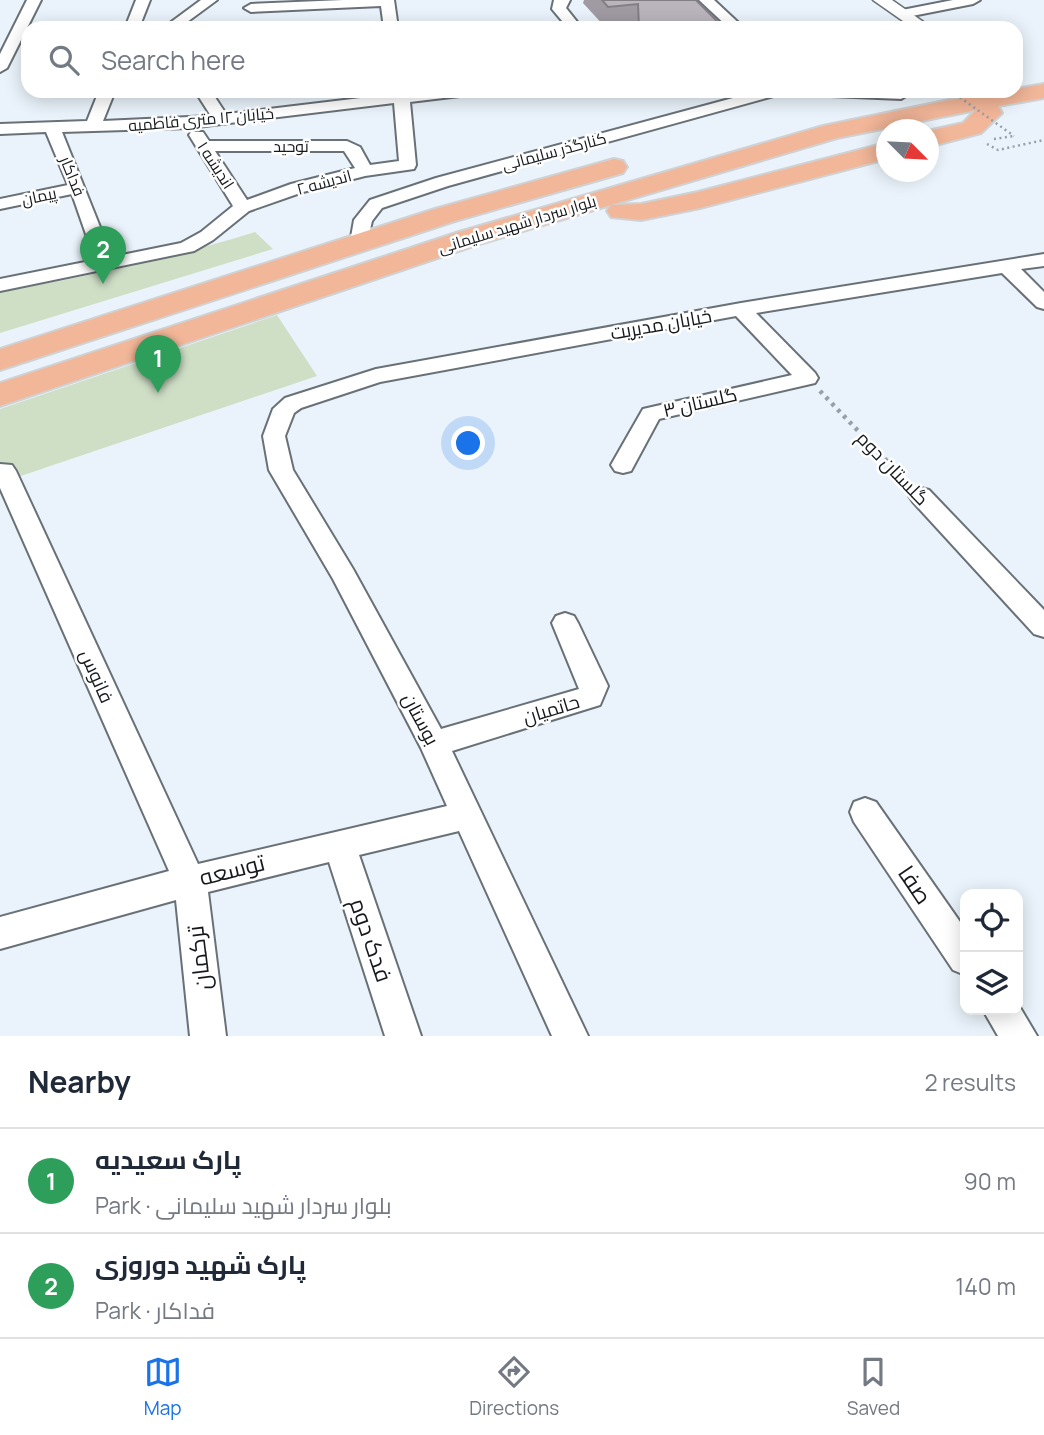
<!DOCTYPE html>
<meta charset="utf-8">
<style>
:root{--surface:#fff;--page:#f6f6f7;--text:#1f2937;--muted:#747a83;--line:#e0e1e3;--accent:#1a73e8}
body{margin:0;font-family:Manrope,Cairo,sans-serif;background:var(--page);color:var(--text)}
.controls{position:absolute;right:21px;bottom:21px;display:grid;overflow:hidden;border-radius:14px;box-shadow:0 4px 18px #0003}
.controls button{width:63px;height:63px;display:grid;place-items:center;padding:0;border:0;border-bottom:2px solid var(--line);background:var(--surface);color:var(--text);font:35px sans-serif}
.compass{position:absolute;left:876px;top:119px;width:63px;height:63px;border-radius:50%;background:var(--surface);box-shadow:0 4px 18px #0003;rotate:114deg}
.you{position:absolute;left:469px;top:444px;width:24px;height:24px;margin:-18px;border:5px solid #fff;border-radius:50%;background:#1a73e8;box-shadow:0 0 0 10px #1a73e833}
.badge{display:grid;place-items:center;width:46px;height:46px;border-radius:50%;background:var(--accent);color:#fff;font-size:23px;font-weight:700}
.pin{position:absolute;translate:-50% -58px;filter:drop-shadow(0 2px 4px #0008)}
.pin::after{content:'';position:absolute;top:37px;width:24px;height:21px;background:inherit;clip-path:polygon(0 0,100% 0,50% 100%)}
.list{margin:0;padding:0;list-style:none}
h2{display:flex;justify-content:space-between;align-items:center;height:91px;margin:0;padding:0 28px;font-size:30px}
h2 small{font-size:23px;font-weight:400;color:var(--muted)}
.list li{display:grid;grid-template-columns:46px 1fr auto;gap:21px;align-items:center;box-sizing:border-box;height:105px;padding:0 28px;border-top:2px solid var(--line)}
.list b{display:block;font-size:26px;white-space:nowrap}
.list p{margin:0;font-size:23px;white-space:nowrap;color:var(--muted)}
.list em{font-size:23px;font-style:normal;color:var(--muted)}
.icon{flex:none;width:38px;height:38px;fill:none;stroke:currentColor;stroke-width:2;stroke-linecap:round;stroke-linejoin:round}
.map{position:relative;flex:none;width:1044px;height:1036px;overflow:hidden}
.search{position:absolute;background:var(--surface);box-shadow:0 4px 18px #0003;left:21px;right:21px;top:21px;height:77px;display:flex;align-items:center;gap:18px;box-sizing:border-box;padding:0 24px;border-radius:21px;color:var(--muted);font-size:26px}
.sheet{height:301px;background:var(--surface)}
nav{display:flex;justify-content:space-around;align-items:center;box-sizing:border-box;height:98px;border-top:2px solid var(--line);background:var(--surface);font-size:19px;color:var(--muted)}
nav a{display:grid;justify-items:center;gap:4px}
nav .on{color:var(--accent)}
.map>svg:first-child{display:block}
.green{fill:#cfdfc6}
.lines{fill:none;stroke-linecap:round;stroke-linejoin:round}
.minor-casing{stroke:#697177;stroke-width:4}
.tertiary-casing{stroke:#697177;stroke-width:3}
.trunk-casing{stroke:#d0d1d2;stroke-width:4}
.path-far1{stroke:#999fa6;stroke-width:2.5;stroke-dasharray:2 3.5;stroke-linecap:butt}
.path{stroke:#999fa6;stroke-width:4.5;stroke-dasharray:3.5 5;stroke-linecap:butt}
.minor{fill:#fff;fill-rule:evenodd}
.tertiary{fill:#fff;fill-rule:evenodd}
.trunk{fill:#f2b698;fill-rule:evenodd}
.path-bridge{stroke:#999fa6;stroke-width:2.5;stroke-dasharray:2 3.5;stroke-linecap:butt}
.wall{fill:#a09ba2}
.building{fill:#bab4bc;stroke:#827e84;stroke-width:2}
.labels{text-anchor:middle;stroke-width:5;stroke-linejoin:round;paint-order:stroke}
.far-street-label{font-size:16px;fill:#16191c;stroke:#fff}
.street-label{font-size:19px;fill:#16191c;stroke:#fff}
.near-street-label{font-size:23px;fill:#16191c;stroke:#fff}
</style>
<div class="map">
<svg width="1044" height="1036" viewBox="0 0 1044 1036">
<rect width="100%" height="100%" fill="#eaf3fb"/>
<g class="green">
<path d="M255,232L273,249L0,333V292C87,277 171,258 255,232Z"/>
<path d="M277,315L317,376L0,483V409Z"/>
</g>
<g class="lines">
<g class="minor-casing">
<g id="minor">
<path d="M27,0H41L7,68L0,72V54Z"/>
<path d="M136,0H150L139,28H125Z"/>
<path d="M201,0H217L179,28H163Z"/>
<path d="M343,0H394L398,28H384L381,6L251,12L244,8L251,4Z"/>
<path d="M554,0H570L566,8L582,28H568L552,9Z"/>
<path d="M699,0H714L744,28H729Z"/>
<path d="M953,0H980L973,4L902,18L895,14L902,10Z"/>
<path d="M99,91H115L103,121L211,116L195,91H211L226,114L394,94L393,91H468L460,96L410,102L416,165L414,169L365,176L303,192L249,211L213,240L194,251L0,291V279L95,260L72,194L0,209V199L68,185L46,132L0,134V124L87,121ZM394,103L399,161L370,165L360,147L347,141H209L203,132H191L189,135L233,206L201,232L181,243L112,257L62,132L189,128ZM215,151H344L355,168L291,184L247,200Z"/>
<path d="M759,91H784L781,94L448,186L382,208L372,221L366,247L359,249L350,243L354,220L370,200L436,178Z"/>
<path d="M823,91H907L909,94L901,99L831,96Z"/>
<path d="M1044,254V266L1021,269L1044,292V309L1037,307L1002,273L756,313L815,373L818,378L815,383L659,419L631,471L623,473L615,471L611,465L643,409L792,375L736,316L380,382L301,408L294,413L285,436L293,470L353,569L441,729L579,689L552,623L556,616L565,613L574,616L578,623L608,686L600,705L452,751L588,1036H552L459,831L359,855L421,1036H385L329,862L208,892L226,1036H190L176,900L0,949V917L169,871L0,488V464L12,465L16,471L198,864L447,806L421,748L333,579L269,470L263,436L273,409L285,398L376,369L741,303Z"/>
<path d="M921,488L929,490L1044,610V637L1034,634L913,502L909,496L913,490Z"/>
<path d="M865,798L876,802L965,929V975L953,970L854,822L850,812L854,802Z"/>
<path d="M1018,1004L1037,1036H998L983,1010H1018Z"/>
</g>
</g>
<g class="tertiary-casing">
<path id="tertiary" d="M873,0H892L932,28H913Z"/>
</g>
<g class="trunk-casing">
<g id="trunk">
<path d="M1044,84V98L998,106L1002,113L981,133L928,147V131L963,123L976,110L837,138L479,244L0,406V383L459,232L823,126L949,100L1016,91V89Z"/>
<path d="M886,143V159L700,208L641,220L611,217L607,211L611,205L641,204L698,192Z"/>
<path d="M614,159L623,161L627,167L623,173L455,221L0,370V349L435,209Z"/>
</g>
</g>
<g class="path-far1">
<path d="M994,139L1014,136"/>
<path d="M987,144L998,150L1044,140"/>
</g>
<path class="path" d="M820,391L906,481"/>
<use href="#minor" class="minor"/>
<use href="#tertiary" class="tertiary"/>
<use href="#trunk" class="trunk"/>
<path class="path-bridge" d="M951,91L1014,136"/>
</g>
<path class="wall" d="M584,0H696L724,28H606L583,3Z"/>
<path class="building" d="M602,0H696L724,28H639L638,4L608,7Z"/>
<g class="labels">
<g class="far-street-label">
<text transform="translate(201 119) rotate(-5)" y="6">خیابان ۱۲ متری فاطمیه</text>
<text x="291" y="152">توحید</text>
<text transform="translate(554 151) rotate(-15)" y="6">کنارگذر سلیمانی</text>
<text transform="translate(216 165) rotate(57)" y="6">اندیشه ۱</text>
<text transform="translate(73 176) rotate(68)" y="6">فداکار</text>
<text transform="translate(324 182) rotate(-15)" y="6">اندیشه ۲</text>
<text transform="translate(39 196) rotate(-12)" y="6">پیمان</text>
<text transform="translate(517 224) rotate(-17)" y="6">بلوار سردار شهید سلیمانی</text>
</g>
<g class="street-label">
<text transform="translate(661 324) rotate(-10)" y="7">خیابان مدیریت</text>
<text transform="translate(700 402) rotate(-13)" y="7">گلستان ۳</text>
<text transform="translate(893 468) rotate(46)" y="7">گلستان دوم</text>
<text transform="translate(97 676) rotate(66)" y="7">فانوس</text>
<text transform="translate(551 709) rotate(-17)" y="7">حاتمیان</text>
<text transform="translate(421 719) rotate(62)" y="7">بوستان</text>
</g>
<g class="near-street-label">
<text transform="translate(232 870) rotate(-14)" y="8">توسعه</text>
<text transform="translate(915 885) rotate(56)" y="8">صفا</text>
<text transform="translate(371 940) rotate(71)" y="8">فدک دوم</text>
<text transform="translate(199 958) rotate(-97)" y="8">ترکمان</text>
</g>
</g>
</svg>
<div class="controls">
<button><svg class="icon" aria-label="locate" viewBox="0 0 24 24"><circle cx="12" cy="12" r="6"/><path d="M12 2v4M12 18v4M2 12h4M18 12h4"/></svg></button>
<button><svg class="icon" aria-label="layers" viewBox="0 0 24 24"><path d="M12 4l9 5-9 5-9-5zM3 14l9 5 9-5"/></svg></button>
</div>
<svg class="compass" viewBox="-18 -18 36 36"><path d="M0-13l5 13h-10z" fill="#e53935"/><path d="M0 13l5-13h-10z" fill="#747a83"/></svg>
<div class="you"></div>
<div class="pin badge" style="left:158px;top:393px;background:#2e9e5b">1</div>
<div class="pin badge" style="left:103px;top:284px;background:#2e9e5b">2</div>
<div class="search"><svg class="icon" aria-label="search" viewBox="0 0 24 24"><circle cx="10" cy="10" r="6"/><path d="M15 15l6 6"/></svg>Search here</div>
</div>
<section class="sheet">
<h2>Nearby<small>2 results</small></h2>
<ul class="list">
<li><span class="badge" style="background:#2e9e5b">1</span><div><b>پارک سعیدیه</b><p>Park · بلوار سردار شهید سلیمانی</p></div><em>90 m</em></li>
<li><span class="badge" style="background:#2e9e5b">2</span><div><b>پارک شهید دوروزی</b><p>Park · فداکار</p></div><em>140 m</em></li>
</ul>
</section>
<nav>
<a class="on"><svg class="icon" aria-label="map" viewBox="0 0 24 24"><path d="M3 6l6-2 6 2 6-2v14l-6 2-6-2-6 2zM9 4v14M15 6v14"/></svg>Map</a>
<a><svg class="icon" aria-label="directions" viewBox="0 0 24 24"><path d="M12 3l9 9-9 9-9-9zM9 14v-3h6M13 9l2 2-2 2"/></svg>Directions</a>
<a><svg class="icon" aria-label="saved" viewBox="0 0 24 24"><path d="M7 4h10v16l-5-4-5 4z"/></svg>Saved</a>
</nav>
